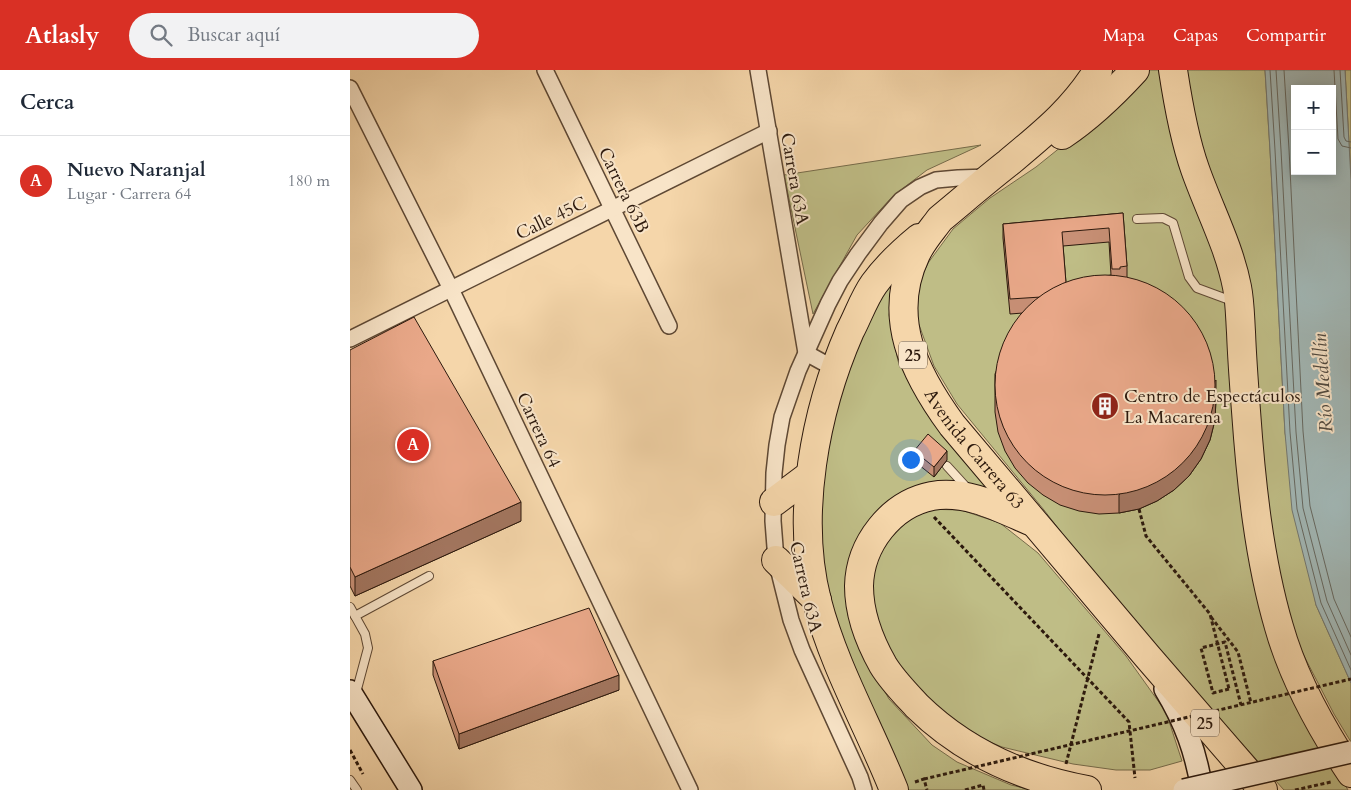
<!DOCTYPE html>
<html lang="es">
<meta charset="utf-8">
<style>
:root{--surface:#fff;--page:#f2f2f3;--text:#1f2937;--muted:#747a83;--line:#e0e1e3;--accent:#d93025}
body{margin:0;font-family:Cardo,serif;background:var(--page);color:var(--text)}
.controls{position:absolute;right:15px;top:15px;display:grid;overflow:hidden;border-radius:0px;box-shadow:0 2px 12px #0003}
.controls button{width:45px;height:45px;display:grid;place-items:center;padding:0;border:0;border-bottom:1px solid var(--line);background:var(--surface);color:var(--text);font:25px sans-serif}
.you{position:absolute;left:560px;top:389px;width:18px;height:18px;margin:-12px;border:4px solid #fff;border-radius:50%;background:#1a73e8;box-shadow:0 0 0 8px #1a73e833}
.badge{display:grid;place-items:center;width:32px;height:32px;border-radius:50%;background:var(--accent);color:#fff;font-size:16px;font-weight:700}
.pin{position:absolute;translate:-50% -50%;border:2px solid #fff;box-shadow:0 1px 5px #0006}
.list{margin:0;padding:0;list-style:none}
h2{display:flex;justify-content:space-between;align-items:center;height:65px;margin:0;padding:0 20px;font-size:21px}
h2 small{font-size:16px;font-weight:400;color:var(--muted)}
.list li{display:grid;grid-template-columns:32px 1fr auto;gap:15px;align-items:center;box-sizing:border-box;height:90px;padding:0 20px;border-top:1px solid var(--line)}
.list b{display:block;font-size:19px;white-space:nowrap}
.list p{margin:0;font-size:16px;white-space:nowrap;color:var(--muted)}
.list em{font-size:16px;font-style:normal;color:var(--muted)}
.icon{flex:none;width:28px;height:28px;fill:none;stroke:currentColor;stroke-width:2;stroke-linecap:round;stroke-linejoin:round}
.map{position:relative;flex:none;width:1001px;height:720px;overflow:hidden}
header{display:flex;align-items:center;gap:30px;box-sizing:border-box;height:70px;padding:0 25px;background:var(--accent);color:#fff}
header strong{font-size:24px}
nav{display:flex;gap:28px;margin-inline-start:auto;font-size:18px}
.search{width:350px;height:45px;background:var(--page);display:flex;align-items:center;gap:12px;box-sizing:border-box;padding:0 18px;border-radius:28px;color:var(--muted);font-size:19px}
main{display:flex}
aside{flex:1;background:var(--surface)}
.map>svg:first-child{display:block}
.green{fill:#bfbd86;stroke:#766b4a}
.water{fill:#a1b6b4;stroke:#727771;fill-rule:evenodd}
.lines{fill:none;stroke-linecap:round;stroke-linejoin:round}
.shore{stroke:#666860;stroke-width:1}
.lane-casing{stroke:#5e4834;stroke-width:10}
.street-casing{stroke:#5e4834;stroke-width:18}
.secondary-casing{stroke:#2c190d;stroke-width:24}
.highway-casing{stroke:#2c190d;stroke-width:30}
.path{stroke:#2c190d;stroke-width:3;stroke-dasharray:4 2.5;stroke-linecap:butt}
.lane{stroke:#f8e4c8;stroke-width:8}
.street{stroke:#f8e4c8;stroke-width:15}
.secondary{stroke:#f8e4c8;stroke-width:21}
.highway{stroke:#f5d6aa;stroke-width:28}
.secondary-bridge-casing{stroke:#2c190d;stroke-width:24;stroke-linecap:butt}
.path-bridge{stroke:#2c190d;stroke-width:3;stroke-dasharray:4 2.5;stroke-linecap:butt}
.secondary-bridge{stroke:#f8e4c8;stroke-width:21}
.wall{fill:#c89076;stroke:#2c190d;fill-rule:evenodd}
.shaded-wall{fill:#a37660;stroke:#2c190d}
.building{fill:#e9a889;stroke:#2c190d}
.labels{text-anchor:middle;stroke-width:4;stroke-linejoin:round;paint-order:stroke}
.shield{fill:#f8e4c8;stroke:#695645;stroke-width:1}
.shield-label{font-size:16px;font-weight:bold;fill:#2c190d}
.street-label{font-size:18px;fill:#2c190d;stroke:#f8e4c8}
.poi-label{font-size:18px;fill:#2c190d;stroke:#f8e4c8;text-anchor:start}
.water-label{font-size:19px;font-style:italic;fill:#4f483f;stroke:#f8e4c8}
</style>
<header>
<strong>Atlasly</strong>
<div class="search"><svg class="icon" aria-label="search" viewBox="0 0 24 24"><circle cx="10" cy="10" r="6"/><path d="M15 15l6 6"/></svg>Buscar aquí</div>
<nav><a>Mapa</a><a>Capas</a><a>Compartir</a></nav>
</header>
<main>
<aside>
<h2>Cerca<small></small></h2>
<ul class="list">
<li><span class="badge">A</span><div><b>Nuevo Naranjal</b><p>Lugar · Carrera 64</p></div><em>180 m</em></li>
</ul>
</aside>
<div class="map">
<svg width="1001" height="720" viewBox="0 0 1001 720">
<rect width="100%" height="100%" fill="#f5d6aa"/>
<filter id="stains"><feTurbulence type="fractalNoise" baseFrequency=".004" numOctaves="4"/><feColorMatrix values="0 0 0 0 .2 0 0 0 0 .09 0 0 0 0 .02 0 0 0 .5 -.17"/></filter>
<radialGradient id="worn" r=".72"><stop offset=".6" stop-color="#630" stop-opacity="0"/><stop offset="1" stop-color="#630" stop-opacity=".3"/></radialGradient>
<g class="green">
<path d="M795,0H812L874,207L944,630L998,720H934L774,543L694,440L607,334L584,296L568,252L567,217L578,193L603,159L640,128L686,97L742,52Z"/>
<path d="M835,0H915L920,80L935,363L966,535L1001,613V672L984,644L952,582L930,521L858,113Z"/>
<path d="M995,0H1001V110Z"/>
<path d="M631,75L577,100L543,126L507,165L463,244L434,105Z"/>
<path d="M547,199L539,245L548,291L564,322L582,348L645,424L563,417L499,508L498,545L515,587L539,629L582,675L607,692L661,715L682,720H553L472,527L471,386L507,271Z"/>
<path d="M573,439L611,440L650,453L688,483L776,586L816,642L832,691L800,700H766L723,694L652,677L607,658L572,625L544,589L526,553L518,515L527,481L545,452Z"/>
</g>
<path class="water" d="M915,0H995L1001,110V613L966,535L942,440L935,363L920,80ZM945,19H982V101H945Z"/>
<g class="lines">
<g class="shore">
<path d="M920,0L925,80L940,362L947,439L971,533L1001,600"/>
<path d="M926,0L931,80L946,362L953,438L977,531L1001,585"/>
<path d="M934,0L939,79L953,361L960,436L984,529L1001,567"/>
<path d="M984,0L988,69L992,76L1001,78"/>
<path d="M990,0L994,67L996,71L1001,72"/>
</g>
<g class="lane-casing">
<g id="lane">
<path d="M787,149L813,148L823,153L839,207L847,218L885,232"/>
<path d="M597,396L618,419"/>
<path d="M0,537L15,564L18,578L6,623"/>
<path d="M5,546L79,506"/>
<path d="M0,710L7,720"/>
</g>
</g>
<g class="street-casing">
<g id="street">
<path d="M195,0L319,256"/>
<path d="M408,0L456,283L485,299"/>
<path d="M0,18L101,219L340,720"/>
<path d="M0,269L419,61"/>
<path d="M514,720L510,707L452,580L441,550L426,490L423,451L424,403L427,375L432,347L448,301L478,234L490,211L508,184L531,153L551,130L570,117L586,110L608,108L638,107"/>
</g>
</g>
<g class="secondary-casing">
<g id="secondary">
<path d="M815,619C835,652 846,682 852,720"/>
<path d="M0,621L61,720"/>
</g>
</g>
<g class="highway-casing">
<g id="highway">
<path id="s1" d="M748,0C723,40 694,63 658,93C635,111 613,130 590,149C582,160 572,171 566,184C536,247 564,303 602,355L797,586L913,720"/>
<path d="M823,0C828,33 834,68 845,99C859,139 879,176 887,217C890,232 890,247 891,262C892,288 894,315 896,341C901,412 909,489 929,557C944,610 971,658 1001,703"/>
<path d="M712,65C739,47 763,24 785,0"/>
<path d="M424,432L460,405"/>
<path d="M680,451C650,438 617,420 582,426C541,434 510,474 509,516C509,543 520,572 533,595C542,610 555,623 567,636C614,682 672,708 737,720"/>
<path d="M426,490L467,530"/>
<path d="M544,720C519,657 484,597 467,531C445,445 465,341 500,261C508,246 514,228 524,214C537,196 552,182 569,168"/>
</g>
</g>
<g class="path">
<path d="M789,439L796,466L860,544L879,619"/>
<path d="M584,447L779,652L785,708"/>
<path d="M861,547L888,582L901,633"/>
<path d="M0,680L13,704"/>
<path d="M716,694L749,564"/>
<path d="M565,712L574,709L577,720"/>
<path d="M615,720L633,715L634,720"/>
<path d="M945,720L981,712"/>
</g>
<use href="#lane" class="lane"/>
<use href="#street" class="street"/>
<use href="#secondary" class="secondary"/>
<use href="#highway" class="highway"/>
<g class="secondary-bridge-casing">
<path id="secondary-bridge" d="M834,720L1001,682"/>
</g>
<g class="path-bridge">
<path d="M879,619L863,623L851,578L875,572L891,635"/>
<path d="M574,709L1001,609"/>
</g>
<use href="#secondary-bridge" class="secondary-bridge"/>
</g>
<g class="wall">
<path d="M773,143L777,196V207L866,329L865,350L860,370L851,389L839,406L824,420L807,431L789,439L769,443L749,444L729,441L710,435L693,425L678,413L665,398L655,381L648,362L645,342V304L673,243L660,244L653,168V154ZM759,172L761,205L716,213L713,176Z"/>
<path d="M0,280L171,451L5,526L0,516Z"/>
<path d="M564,381L597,390L584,407L564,391Z"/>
<path d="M83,591L269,620L109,679L83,605Z"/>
</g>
<g class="shaded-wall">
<path d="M866,310V329L865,350L860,370L851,389L839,406L824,420L807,431L789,439L769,443V425Z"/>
<path d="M597,381V390L584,407V397Z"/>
<path d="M171,432V451L5,526V507Z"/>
<path d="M269,605V620L109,679V664Z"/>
</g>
<g class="building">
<path d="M773,143L777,196L770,197V199H762L759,158L712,162L716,213L698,222L691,227L660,229L653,154Z"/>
<circle cx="755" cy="315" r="110"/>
<path d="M64,247L171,432L5,507L0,497V280Z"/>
<path d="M578,364L597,381L584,397L564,381Z"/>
<path d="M239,538L269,605L109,664L83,591Z"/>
</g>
<defs>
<g id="building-disc" transform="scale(1.4375)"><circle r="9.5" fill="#8f2418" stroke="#f8e4c8"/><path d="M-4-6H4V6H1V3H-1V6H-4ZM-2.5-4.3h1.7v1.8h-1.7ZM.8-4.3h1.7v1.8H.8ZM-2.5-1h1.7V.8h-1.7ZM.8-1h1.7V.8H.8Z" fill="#fff"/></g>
</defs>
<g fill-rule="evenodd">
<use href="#building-disc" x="755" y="336"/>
</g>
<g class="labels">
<g class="shield">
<rect x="549" y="271.5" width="28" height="27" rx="4"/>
<rect x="841" y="639.5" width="28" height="27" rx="4"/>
</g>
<g class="shield-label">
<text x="563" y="291">25</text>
<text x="855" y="659">25</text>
</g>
<g class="street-label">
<text transform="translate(445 109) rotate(80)" y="6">Carrera 63A</text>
<text transform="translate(274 120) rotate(64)" y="6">Carrera 63B</text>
<text transform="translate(201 148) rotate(-26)" y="6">Calle 45C</text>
<text transform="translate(189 360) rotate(65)" y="6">Carrera 64</text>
<text dy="6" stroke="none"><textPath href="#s1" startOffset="478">Avenida Carrera 63</textPath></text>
<text transform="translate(456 517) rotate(77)" y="6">Carrera 63A</text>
</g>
<g class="poi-label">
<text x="774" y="332">Centro de Espectáculos<tspan x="774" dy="21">La Macarena</tspan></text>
</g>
<g class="water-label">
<text transform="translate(972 313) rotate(-94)" y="7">Río Medellín</text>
</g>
</g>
<rect width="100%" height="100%" filter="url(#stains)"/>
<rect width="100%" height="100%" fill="url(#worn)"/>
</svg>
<div class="controls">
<button>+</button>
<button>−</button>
</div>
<div class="you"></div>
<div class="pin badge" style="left:63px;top:375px">A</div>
</div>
</main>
